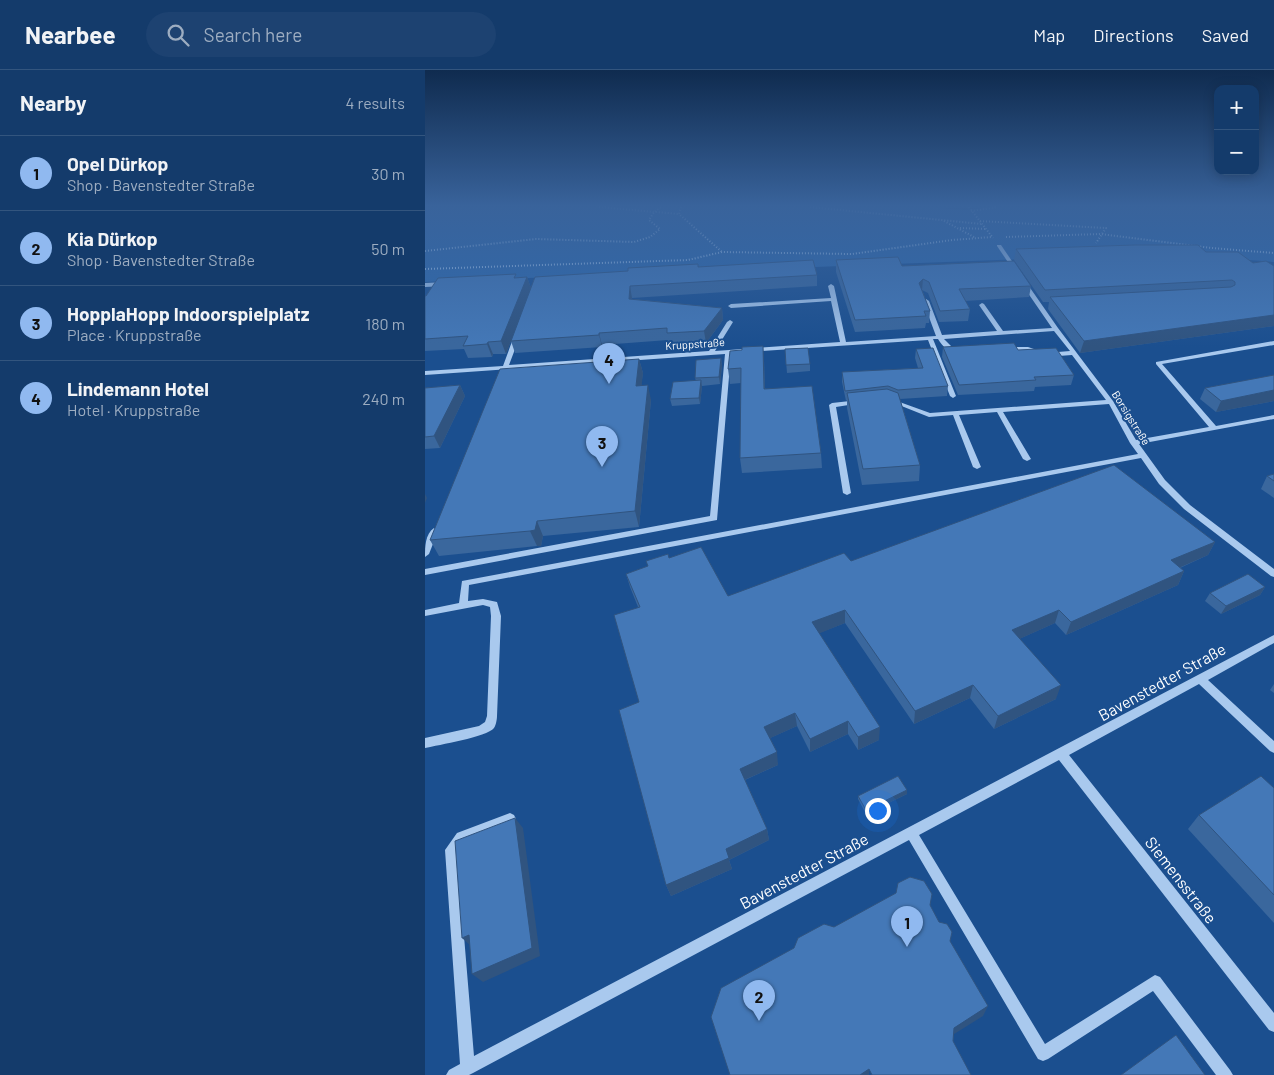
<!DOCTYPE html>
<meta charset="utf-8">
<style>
:root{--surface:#143b6b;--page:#1d4271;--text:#f1f3f6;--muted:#9dadc1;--line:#33557e;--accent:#90b9f0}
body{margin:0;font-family:Barlow,sans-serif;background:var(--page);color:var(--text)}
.controls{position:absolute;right:15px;top:15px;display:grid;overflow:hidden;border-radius:10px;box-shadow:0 2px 12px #0003}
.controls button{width:45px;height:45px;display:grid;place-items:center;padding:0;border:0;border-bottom:1px solid var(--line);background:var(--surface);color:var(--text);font:25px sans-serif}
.you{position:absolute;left:452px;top:740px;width:18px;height:18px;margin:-12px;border:4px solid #fff;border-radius:50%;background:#1a73e8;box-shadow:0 0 0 8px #1a73e833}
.badge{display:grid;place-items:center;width:32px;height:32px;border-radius:50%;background:var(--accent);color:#111;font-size:16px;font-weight:700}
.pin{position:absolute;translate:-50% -41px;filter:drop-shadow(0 1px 2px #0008)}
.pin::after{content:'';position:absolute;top:26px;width:18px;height:15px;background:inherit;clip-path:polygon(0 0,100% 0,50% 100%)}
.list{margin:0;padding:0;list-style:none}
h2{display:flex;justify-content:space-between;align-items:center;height:65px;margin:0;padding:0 20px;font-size:21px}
h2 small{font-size:16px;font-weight:400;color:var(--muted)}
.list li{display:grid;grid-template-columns:32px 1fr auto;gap:15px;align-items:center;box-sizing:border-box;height:75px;padding:0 20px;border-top:1px solid var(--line)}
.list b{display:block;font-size:19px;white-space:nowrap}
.list p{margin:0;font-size:16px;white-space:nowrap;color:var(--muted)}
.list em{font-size:16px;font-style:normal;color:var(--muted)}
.icon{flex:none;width:28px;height:28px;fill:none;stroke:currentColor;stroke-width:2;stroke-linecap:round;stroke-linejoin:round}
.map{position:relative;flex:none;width:849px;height:1005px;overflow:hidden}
header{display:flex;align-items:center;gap:30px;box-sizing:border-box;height:70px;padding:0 25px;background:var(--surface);border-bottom:1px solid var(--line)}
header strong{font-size:24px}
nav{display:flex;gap:28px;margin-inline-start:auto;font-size:18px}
.search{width:350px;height:45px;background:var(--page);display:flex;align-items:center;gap:12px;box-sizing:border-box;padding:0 18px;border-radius:28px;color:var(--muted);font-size:19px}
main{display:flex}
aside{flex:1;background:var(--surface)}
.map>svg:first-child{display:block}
.green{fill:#2e69ad}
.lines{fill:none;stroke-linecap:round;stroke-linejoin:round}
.path{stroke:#a9c9ee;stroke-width:2;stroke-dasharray:1 2;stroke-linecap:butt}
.minor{fill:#a9c9ee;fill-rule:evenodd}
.wall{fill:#3a679d}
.shaded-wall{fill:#305480}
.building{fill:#4478b7;stroke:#305480}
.labels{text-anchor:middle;stroke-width:4;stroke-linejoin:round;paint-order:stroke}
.far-street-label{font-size:11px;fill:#fff;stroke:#1b4f8f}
.near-street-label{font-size:16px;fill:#fff;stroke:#1b4f8f}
</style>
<header>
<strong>Nearbee</strong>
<div class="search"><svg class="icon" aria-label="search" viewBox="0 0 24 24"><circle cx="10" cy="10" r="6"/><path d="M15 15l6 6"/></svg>Search here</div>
<nav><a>Map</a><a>Directions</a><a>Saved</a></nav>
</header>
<main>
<aside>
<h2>Nearby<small>4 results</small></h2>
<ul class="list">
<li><span class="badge">1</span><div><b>Opel Dürkop</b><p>Shop · Bavenstedter Straße</p></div><em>30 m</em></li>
<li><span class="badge">2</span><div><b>Kia Dürkop</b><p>Shop · Bavenstedter Straße</p></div><em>50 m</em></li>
<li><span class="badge">3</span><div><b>HopplaHopp Indoorspielplatz</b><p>Place · Kruppstraße</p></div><em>180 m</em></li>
<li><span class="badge">4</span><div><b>Lindemann Hotel</b><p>Hotel · Kruppstraße</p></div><em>240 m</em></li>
</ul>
</aside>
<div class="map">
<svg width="849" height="1005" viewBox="0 0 849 1005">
<rect width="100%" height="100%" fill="#1b4f8f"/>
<path class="green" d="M0,137H500L541,140L567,137H849V192L771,186L706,185L0,212Z"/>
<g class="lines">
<g class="path">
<path d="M174,137L254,144"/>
<path d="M256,137L254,144L297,182"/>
<path d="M385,137L557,154"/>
<path d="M544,137L568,168"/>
<path d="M546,141L573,137"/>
<path d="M519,151L549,167"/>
<path d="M555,151L681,158L671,173"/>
<path d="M535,158L561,159"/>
<path d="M581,167L675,164L787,178L849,183"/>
<path d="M0,181L111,169L209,172L225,167L235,159L224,150L229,142L236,137"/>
<path d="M0,199L263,190L297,182L427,184L527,170L567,167"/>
</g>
<g class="minor">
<path d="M572,175H576L593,200V201H589L572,176Z"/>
<path d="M597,212H601L633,258L688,331L711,370L784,357L731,294V292L849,271V275L737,294L791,356L849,345V349L714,374L740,410L765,435L849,499V507L846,506L759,439L734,414L716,388L44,515L43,531L58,529L72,532L76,546L72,646C72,649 71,655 69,658C62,667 13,675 0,678V668L54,656L60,652L62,646L66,546L65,537L58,535L0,546V540L34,533L37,511L713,384L705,373L684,334L578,342L606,389L602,391L598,389L572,342L534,345L556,397L552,399L548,397L528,345L504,347L464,331L465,330H469L505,343L681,330L647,285L620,287L602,281H582L579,279L582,277H603L621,283L645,281L629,261L519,269L527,277L534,280V282C524,283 518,277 513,269H508L531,326L528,328L525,326L503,270L306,283L292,450L0,505V499L285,446L300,284L0,305V301L78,296L89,266L92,264L95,266L84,295L284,281L302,252L305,250L308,252L290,281L415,272L406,231L306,238L303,236L306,234L406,228L403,216L406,214L409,216L421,272L511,266L498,231L501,229L504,231L517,265L572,261L554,235L557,233L559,234L578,261L627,258L596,213Z"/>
<path d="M0,213L20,212L23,214L20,216L0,217Z"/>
<path d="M434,330L436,331V333L411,337L426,423L422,425L418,423L404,335L407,333Z"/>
<path d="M9,458L13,461L4,484L0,487C0,477 0,464 9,458Z"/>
<path d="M849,565V573L783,610L849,671V683L845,681L774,614L644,685L849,943V962L844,960L634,690L494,765L620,974L730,905L735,907L805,1000L808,1005H791L728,921L623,989L618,991L613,989L484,770L48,1003L44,1005H21L24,1000L35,994L20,780L32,763L85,743L89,745L91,749L89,753L40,771L32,782L49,986Z"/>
</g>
</g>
<g class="wall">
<path d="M591,179L781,182L828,193L849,196V256L655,283L623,239L624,232H618L589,190Z"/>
<path d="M411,190L477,196L606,216L604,227L540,231L545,239L543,251L514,252L503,223L497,220L505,241L504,253H501L500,258L430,262L411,202Z"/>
<path d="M273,197L392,205V216L207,228V229L297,238L298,250L281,273L244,275L243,270L177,275V277L90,283L86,271L110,207Z"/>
<path d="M102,207L106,218L81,284H68L67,287L43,288L39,279L0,281V226L93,208Z"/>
<path d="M518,277L593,280L649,305L646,315L610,317L609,321L533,325L517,287Z"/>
<path d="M360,279L385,294V301L362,303Z"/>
<path d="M491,279L523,316L522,326L475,329L495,395L494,411L437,415L422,338V330L421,331L417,312V302L493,298L490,288Z"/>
<path d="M296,288L297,296L295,314L277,316L275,334L247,336L245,329L271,311L270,308Z"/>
<path d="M214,289L218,303L216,316L226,330L214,457L118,466L116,476H112L14,486L5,470Z"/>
<path d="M339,290L340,318L396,383L397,398L317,403L315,388L316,313L305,314L303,299Z"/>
<path d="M849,305V331L791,342L775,329L780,318Z"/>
<path d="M35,315L40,326L15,378L0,379V318Z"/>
<path d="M849,404V428L836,419L842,406Z"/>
<path d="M790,472L783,485L755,498L759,501L753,515L641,565L630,553L594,569L631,629L569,659L545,628L489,654L420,553L394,563L454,670L433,680L423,664L385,682L372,656L345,668L353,695L320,710L342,759L344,770L304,790L307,799L246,826L241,815L214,632L213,537L205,517L201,504L223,496L221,491L244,488L303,526L426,491Z"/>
<path d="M840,517L835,525L796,544L780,531L785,523Z"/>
<path d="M849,614V623L845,620Z"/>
<path d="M849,718V853L763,759L774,745Z"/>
<path d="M482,720V724L441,744L433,729V726Z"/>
</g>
<g class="shaded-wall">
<path d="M102,207L106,218L81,284L76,271Z"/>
<path d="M498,209L497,220L494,213Z"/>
<path d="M205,216L207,228V240L204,229Z"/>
<path d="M297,238L298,250L281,273L279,261Z"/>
<path d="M849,245V256L655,283L659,271Z"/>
<path d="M174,263L177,275V277L174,265Z"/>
<path d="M63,272L68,284L67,287L62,274Z"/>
<path d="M338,276L339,290L340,333L339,319Z"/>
<path d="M296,288L297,296L295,314L294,307Z"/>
<path d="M214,289L218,303L215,331L211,316Z"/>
<path d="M276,310L277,317L275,334L274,328Z"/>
<path d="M35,315L40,326L15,378L9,366Z"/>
<path d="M223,315L226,330L214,457L210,441Z"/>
<path d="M849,320V331L791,342L796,331Z"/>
<path d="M0,424L2,428L0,433Z"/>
<path d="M112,451L118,466L116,476H112L105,461Z"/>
<path d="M790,472L783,485L740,504L746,490Z"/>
<path d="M759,501L753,515L641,565L646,552Z"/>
<path d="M840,517L835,525L796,544L801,536Z"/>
<path d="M420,540V553L388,566L387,552Z"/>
<path d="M634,540L630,553L583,574L587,560Z"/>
<path d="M548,615L545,628L489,654L490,641Z"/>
<path d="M636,615L631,629L569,659L573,646Z"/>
<path d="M370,643L372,656L341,670L339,657Z"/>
<path d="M423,651V664L385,682V669Z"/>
<path d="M455,657L454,670L433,680V667Z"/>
<path d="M352,682L353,695L317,711L315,699Z"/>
<path d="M482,720V724L441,744V740Z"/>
<path d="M90,748L98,758L115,886L58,912L47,904Z"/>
<path d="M342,759L344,770L304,790L307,799L246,826L241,815L301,779Z"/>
<path d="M44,865L47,877L37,868Z"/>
<path d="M563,936L558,946L526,966L529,958Z"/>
<path d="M444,999V1005H435Z"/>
</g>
<g class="building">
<path d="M709,175H773L781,182H813L828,193L841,191L849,196V245L659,271L625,227L806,217L810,215V212L807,210L620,220L591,179Z"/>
<path d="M473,187L477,196L589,191L606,216L534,219L545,239L515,241L504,212L498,209L494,213L505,241H499L501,246L430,250L411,190Z"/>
<path d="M388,190L392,205L205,216L204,229L297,238L279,261L242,263V258L174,263V265L86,271L110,207L203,201V198L273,194V197Z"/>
<path d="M91,204L89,208L102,207L76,271L63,272L62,274L38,276L43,266L0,269V226H1L13,208Z"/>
<path d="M589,273L593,280L631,278L649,305L609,307L611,310L534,315L518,277Z"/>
<path d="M338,276L339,319L387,316L396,383L315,388L316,298L303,299L305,281L317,280V277Z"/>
<path d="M383,278L385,294L361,295L360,279Z"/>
<path d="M508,278L523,316L473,320L463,316L420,321L417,302L498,298L491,279Z"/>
<path d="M296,288L294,307L270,308L271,290Z"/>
<path d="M214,289L211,316L223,315L210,441L112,451L110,460L105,461L5,470L75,299Z"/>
<path d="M849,305V320L796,331L780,318Z"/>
<path d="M276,310L274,328L245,329L248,312Z"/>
<path d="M35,315L9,366L0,367V318Z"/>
<path d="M462,319L473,323L495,395L438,399L422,323Z"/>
<path d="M689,395L790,472L746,490L759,501L646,552L634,540L587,560L636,615L573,646L548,615L490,641L420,540L387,552L455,657L433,667L423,651L385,669L370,643L339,657L352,682L315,699L342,759L301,779L304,788L241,815L194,640L214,632L189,545L215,537L201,504L223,496L221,491L243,484L244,488L276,477L303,526L419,483L426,491Z"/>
<path d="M849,404V411L842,406Z"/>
<path d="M823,504L840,517L801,536L785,523Z"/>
<path d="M473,706L482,720L441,740L433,726Z"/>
<path d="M836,706L849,718V825L774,745Z"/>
<path d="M90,748L107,878L47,904L44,865L37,868L30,771Z"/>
<path d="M485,807L499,811L507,824L505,835L514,852L522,854L527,862L525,871L563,936L529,958L528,971L546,1005H447L444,999L435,1005H305L286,947L296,918L369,878L373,868L399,854L409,857L471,823L473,813Z"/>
<path d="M751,965L780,1005H696Z"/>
</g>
<linearGradient id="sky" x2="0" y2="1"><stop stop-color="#0f2b4f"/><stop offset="0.49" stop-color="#39639b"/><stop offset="1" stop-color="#39639b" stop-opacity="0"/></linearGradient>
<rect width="849" height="277" fill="url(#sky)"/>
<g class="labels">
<g class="far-street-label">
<text transform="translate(270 274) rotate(-4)" y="4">Kruppstraße</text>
<text transform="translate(706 348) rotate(58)" y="4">Borsigstraße</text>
</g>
<g class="near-street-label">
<text transform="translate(737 612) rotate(-29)" y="6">Bavenstedter Straße</text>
<text transform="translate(379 801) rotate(-28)" y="6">Bavenstedter Straße</text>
<text transform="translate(756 810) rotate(52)" y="6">Siemensstraße</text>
</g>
</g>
</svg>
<div class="controls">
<button>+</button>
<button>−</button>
</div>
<div class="you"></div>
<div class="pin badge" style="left:482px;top:877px">1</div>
<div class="pin badge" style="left:334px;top:951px">2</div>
<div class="pin badge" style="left:177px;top:397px">3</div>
<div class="pin badge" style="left:184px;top:314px">4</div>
</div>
</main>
